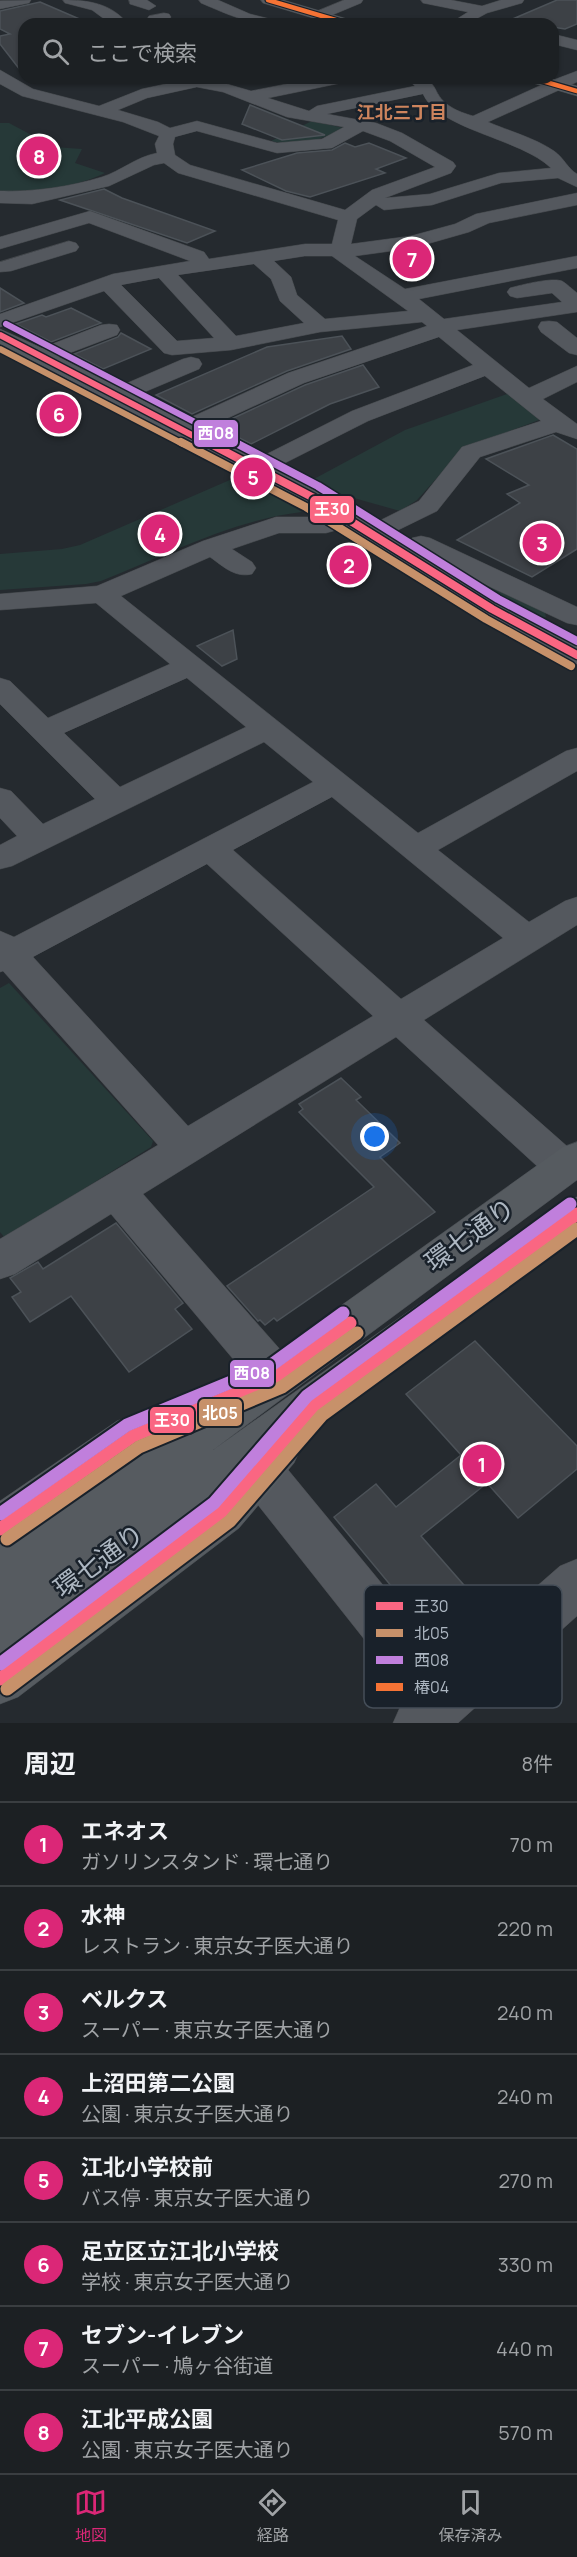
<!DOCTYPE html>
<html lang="ja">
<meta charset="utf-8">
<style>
:root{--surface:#1c2023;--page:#292d30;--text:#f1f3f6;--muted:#a0a3a6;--line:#3a3e41;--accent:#db2777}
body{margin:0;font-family:Manrope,"Noto Sans JP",sans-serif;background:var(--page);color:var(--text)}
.you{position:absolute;left:375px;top:1137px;width:21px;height:21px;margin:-15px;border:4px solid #fff;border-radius:50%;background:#1a73e8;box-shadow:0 0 0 9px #1a73e833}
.badge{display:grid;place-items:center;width:39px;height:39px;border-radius:50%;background:var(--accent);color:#fff;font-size:20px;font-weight:700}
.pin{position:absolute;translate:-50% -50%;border:3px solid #fff;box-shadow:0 2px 6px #0006}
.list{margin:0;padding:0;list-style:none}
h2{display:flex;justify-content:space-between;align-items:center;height:78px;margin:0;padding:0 24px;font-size:26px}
h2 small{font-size:20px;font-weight:400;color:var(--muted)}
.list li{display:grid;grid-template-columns:39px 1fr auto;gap:18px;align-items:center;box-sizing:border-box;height:84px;padding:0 24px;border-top:2px solid var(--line)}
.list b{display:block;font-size:22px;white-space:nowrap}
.list p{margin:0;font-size:20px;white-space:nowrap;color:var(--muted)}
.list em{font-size:20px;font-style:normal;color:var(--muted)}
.icon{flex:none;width:33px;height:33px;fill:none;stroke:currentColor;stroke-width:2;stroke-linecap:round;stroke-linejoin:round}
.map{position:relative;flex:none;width:577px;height:1723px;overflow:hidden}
.search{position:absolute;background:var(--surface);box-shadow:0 2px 4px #0004;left:18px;right:18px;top:18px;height:66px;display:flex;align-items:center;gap:15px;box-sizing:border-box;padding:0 21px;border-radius:18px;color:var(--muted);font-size:22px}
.sheet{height:750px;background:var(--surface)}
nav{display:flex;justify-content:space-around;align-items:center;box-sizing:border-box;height:84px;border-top:2px solid var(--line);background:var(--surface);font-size:16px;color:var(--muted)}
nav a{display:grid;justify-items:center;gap:3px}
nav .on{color:var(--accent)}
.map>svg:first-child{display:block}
.green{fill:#263938}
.building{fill:#3d4146;stroke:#4c5258;stroke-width:1.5}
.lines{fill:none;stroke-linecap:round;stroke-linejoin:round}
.minor-casing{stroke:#42464a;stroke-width:1}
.major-casing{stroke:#42474c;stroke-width:1}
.minor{fill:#54585e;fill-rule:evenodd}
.major{fill:#565b60;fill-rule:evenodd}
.bus-1-far2-casing{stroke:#19212a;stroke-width:9}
.bus-1-far1-casing{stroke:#19212a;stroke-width:11}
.bus-1-casing{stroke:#19212a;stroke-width:17}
.bus-2-far2-casing{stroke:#19212a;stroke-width:9}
.bus-2-far1-casing{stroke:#19212a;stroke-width:11}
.bus-2-casing{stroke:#19212a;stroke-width:17}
.bus-3-far2-casing{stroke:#19212a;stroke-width:9}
.bus-3-far1-casing{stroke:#19212a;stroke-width:11}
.bus-3-casing{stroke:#19212a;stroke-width:17}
.bus-4-casing{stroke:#19212a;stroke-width:7}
.bus-1-far2{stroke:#fa6682;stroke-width:6}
.bus-1-far1{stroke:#fa6682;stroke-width:8}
.bus-1{stroke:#fa6682;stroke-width:13}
.bus-2-far2{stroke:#c7916a;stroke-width:6}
.bus-2-far1{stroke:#c7916a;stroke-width:8}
.bus-2{stroke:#c7916a;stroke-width:13}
.bus-3-far2{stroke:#c07fdc;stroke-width:6}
.bus-3-far1{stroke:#c07fdc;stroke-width:8}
.bus-3{stroke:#c07fdc;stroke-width:13}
.bus-4{stroke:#f57335;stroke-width:4.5}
.labels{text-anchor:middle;stroke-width:5;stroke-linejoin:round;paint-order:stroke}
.far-neighbourhood-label{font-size:18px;font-weight:bold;fill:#cd845d;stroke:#19212a}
.near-street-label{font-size:26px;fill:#adb7c2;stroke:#19212a}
.key{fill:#19212a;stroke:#454e58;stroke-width:1.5}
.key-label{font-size:16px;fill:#adb7c2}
.line-badge{stroke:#19212a;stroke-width:2}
.badge-label{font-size:16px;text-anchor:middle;font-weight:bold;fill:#fff}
</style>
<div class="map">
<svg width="577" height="1723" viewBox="0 0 577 1723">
<rect width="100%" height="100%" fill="#252a2f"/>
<g class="green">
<path d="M312,121L344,128C321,140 297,148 271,141Z"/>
<path d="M0,123H9L54,147L82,149L75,163L105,173C73,188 35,193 0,193Z"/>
<path d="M507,394L522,402L539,420L463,449L417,500L400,511L336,493L312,480L405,430Z"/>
<path d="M239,476L302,512C232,520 166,555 101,581L86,584L0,590V554L62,549L80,545Z"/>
<path d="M398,542L544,608L546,617L536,621L519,617Z"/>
<path d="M9,983L153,1141L151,1147L5,1238L0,1232V988Z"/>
</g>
<g class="building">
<path d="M557,0H577V24L565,29L553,27V24L515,18Z"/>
<path d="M40,2L91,24H24V75L0,44V36L10,34L0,29V11Z"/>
<path d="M250,105L325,135L282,140L242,124Z"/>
<path d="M345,143L355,147L369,143L406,158L376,169L385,173L310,197L286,191L242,170L297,153L332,150Z"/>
<path d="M104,189L122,198L215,231L187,243L60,200Z"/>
<path d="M0,288L24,303L0,312Z"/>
<path d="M71,308L101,323L51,342L16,324L42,315L46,317Z"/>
<path d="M121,333L151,349L103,369L74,354L118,337Z"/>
<path d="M342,336L351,349L287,371L192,414L156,395L267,347Z"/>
<path d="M363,365L379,387L330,404L251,444L216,426L305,385Z"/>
<path d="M553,435L577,449V549L532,577L457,540L520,503L507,494L529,485L486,459Z"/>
<path d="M233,630L237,659L222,666L197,646Z"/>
<path d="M341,1078L361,1097L356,1100L400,1143L380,1157L435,1212L277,1321L274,1318L265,1325L260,1320L258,1321L227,1286L374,1187L299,1112L303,1109L299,1104Z"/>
<path d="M116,1223L183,1303L175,1309L192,1329L129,1372L71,1296L30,1322L12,1297L21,1292L10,1278L38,1262L43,1269Z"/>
<path d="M475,1341L577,1446V1469L518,1518L487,1483L421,1536L491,1616L454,1649L403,1588L397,1593L334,1517L376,1484L396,1507L461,1455L406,1394Z"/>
</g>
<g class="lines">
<g class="minor-casing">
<g id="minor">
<path d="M31,0L29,3L0,9V1Z"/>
<path d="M63,0C88,0 111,3 128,24H111L92,10L65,3Z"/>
<path d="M129,0H147L156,6L149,10L130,4Z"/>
<path d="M199,0H218L250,14L278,21L280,24C246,24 232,16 201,3Z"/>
<path d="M344,0H363L361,3L325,18H315L313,15L315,12Z"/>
<path d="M421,0H451L482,6L501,0H524L522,3L487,13L467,24H449L468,12L423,3Z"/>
<path d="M164,13L169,14L171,17L169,20L173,24H153L147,19L149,16Z"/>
<path d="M553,34L577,40V50L553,44Z"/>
<path d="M0,70L33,89L99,106L142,89L194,78H224L220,82L251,91L317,78H349L341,83L268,98L309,111L317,106L415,86L406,78C445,78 427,92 451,107C457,111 466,114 473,116L548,82L577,71V82L488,122C509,131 535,138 554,151C564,158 568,169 577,174V187L558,178L501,183L432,205L384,210L376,205L357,219L351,244L411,236L455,224L476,214L577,193V205L489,223L469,232L413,248L355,256L405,289L577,256V268L419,299L444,319L562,302L552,293L517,298L510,296L507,292L510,288C521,285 552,277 562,281C567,284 572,289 577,293V312L457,330L529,388L577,366V382L543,399L577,424V439L556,432L480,457L437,511L390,534L410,546L408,544L412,538L421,536L430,538L577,607V625L567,623L424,556L502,603L577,644V664L567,661L482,615L344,528L326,533H279L232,549L252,562L256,568L252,574C235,578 224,567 210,557L121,596L418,833L566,751L577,748V771L438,850L529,922L565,901L577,897V925L424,1020L577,1155V1179L564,1183L550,1178L396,1037L143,1194L292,1363L298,1377L292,1391L276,1397L260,1391L111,1214L15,1274L0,1279V1239L158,1145L3,971L0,972V931L14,937L313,782L264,742L12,866L0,869V845L17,836L0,818V788L11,791L43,824L95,799L0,704V678L10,681L48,718L170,664L96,603L0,610V594L97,586L203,541L267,520L276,517H327L303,502L0,344V329L42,348L101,325L109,324L117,325L120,330L117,335L59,357L118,387L183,359L191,357L199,359L202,364L199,369L135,396L183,421L288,373L427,326L422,322L320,332L231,350L172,355L164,353L104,291L0,327V314L113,274L190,261L89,223L0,249V237L90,211L204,252L209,259L305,244H332L338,220L178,173L164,163L154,165L109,186L32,204L0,203V191C34,192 69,187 102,177C121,171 136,157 157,153L155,144L159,136L123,122L22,96L0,84ZM197,87L223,92L287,117L344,127L322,139L277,143L197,121L170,128L158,122L118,110L147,98ZM423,94C439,130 520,138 551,168L499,173L430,194L385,198L451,173L456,166L453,162L402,133L376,123L327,114ZM197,131L277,153L332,148L363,131L390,141L435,167L372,190L345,210L190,165L175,155L173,144L175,137ZM305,256H332L408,311L325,319L297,295L291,277L274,261ZM254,264L271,279L280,301L304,323L236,336L178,275ZM159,278L214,338L177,341L121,285ZM439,337L473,365L352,411L257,459L202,430L304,383ZM485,376L541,421L462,447L419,501L373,524L368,516L354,512L275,468L368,421ZM187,678L246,727L120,787L64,733ZM332,797L503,938L401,999L233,850ZM207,864L373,1016L188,1126L33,957Z"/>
<path d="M69,241L76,243L79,247L76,251L11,271L0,272V262Z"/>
<path d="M549,321L557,322L577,338V355L569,353L541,332L538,327L541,322Z"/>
<path d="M259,1448L275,1454L448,1664L560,1566L577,1559V1616L458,1723H393L401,1705L410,1697L243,1486L236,1470L243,1454Z"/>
</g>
</g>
<g class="major-casing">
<g id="major">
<path d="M261,0H283L354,21L356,24H333L263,3Z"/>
<path d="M524,78H549L577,86V96L526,81Z"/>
<path d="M577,1142V1180L213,1450L563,1202L577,1197V1237L298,1442L301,1448L294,1463L239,1528L18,1697L0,1704V1501L117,1421L227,1376L237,1380L563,1147Z"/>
</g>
</g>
<use href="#minor" class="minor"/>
<use href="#major" class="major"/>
<g class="bus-1-far2-casing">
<path id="bus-1-far2" d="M0,335L209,444"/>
</g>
<g class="bus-1-far1-casing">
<path id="bus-1-far1" d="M207,442L312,497L492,609L577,655"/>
</g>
<g class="bus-1-casing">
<g id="bus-1">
<path d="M0,1529L133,1436L276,1377L350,1323"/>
<path d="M0,1679L222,1512L314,1406L577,1214"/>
</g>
</g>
<g class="bus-2-far2-casing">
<path id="bus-2-far2" d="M0,349L183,444"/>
</g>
<g class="bus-2-far1-casing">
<path id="bus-2-far1" d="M181,442L306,507L486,619L571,666"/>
</g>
<g class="bus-2-casing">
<g id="bus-2">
<path d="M7,1539L139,1447L282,1387L357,1333"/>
<path d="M7,1689L230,1521L322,1415L577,1229"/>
</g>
</g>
<g class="bus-3-far2-casing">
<path id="bus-3-far2" d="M6,324L237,444"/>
</g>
<g class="bus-3-far1-casing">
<path id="bus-3-far1" d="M234,442L318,486L498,599L577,641"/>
</g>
<g class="bus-3-casing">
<g id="bus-3">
<path d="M0,1514L127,1425L270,1366L343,1313"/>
<path d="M0,1664L214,1503L307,1396L570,1204"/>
</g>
</g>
<g class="bus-4-casing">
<g id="bus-4">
<path d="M268,0L349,24"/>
<path d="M532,78L577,91"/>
</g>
</g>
<use href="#bus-1-far2" class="bus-1-far2"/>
<use href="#bus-1-far1" class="bus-1-far1"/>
<use href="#bus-1" class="bus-1"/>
<use href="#bus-2-far2" class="bus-2-far2"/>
<use href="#bus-2-far1" class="bus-2-far1"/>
<use href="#bus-2" class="bus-2"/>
<use href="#bus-3-far2" class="bus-3-far2"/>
<use href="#bus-3-far1" class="bus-3-far1"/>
<use href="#bus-3" class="bus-3"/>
<use href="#bus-4" class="bus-4"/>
</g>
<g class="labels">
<g class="far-neighbourhood-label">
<text x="402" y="119">江北三丁目</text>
</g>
<g class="near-street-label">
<text transform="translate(470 1235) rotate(-36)" y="9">環七通り</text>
<text transform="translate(99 1561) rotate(-36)" y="9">環七通り</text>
</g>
</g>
<rect x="364" y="1585" width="198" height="123" rx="9" class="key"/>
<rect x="376" y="1602" width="27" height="8" fill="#fa6682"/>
<rect x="376" y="1629" width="27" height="8" fill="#c7916a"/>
<rect x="376" y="1656" width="27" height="8" fill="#c07fdc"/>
<rect x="376" y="1683" width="27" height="8" fill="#f57335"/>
<g class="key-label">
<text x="414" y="1612">王30</text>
<text x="414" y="1639">北05</text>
<text x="414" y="1666">西08</text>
<text x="414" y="1693">椿04</text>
</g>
<g class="line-badge">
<rect x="193" y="419" width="46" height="29" rx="6" fill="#c07fdc"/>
<rect x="309" y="495" width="46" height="29" rx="6" fill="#fa6682"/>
<rect x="229" y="1359" width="46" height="29" rx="6" fill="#c07fdc"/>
<rect x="198" y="1398" width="45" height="29" rx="6" fill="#c7916a"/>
<rect x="149" y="1406" width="46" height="28" rx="6" fill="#fa6682"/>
</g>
<g class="badge-label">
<text x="216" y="439">西08</text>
<text x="332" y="515">王30</text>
<text x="252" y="1379">西08</text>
<text x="220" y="1419">北05</text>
<text x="172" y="1426">王30</text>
</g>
</svg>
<div class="you"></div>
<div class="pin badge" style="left:482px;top:1464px">1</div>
<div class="pin badge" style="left:349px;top:565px">2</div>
<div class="pin badge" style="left:542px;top:543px">3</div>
<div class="pin badge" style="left:160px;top:534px">4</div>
<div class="pin badge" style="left:253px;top:477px">5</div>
<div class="pin badge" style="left:59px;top:414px">6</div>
<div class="pin badge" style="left:412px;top:259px">7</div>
<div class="pin badge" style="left:39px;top:156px">8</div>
<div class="search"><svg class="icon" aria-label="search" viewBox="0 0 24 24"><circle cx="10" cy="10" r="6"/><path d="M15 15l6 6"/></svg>ここで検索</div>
</div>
<section class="sheet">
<h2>周辺<small>8件</small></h2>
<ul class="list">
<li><span class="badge">1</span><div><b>エネオス</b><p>ガソリンスタンド · 環七通り</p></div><em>70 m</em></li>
<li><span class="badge">2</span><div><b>水神</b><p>レストラン · 東京女子医大通り</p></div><em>220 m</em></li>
<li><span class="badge">3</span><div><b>ベルクス</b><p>スーパー · 東京女子医大通り</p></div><em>240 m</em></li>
<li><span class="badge">4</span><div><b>上沼田第二公園</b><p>公園 · 東京女子医大通り</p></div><em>240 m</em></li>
<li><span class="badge">5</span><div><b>江北小学校前</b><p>バス停 · 東京女子医大通り</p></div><em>270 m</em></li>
<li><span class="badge">6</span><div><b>足立区立江北小学校</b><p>学校 · 東京女子医大通り</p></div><em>330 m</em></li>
<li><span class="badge">7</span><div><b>セブン-イレブン</b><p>スーパー · 鳩ヶ谷街道</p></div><em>440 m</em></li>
<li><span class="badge">8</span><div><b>江北平成公園</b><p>公園 · 東京女子医大通り</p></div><em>570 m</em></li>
</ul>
</section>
<nav>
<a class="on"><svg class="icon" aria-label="map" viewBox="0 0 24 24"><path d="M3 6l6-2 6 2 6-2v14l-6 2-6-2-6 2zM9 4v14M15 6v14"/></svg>地図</a>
<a><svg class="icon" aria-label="directions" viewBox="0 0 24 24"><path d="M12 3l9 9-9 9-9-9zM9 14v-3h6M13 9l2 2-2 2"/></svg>経路</a>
<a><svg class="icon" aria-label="saved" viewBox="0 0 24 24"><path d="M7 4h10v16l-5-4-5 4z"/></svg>保存済み</a>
</nav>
